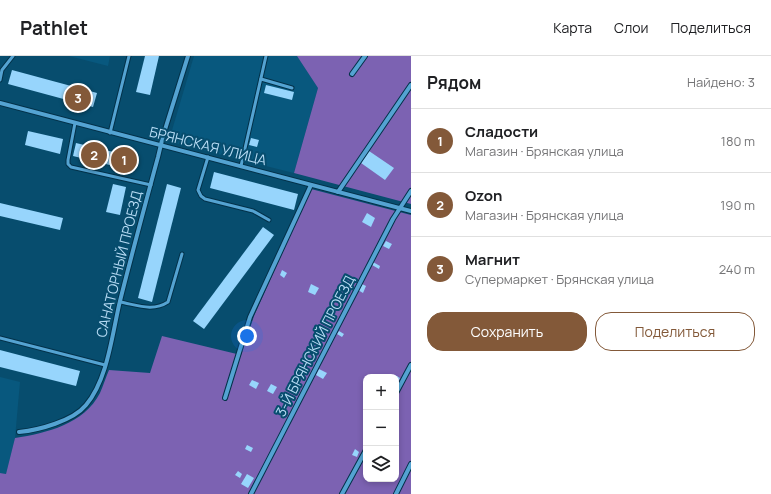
<!DOCTYPE html>
<html lang="ru">
<meta charset="utf-8">
<style>
:root{--surface:#fff;--page:#f6f6f6;--text:#202124;--muted:#757577;--line:#e0e0e0;--accent:#835939}
body{margin:0;font-family:Manrope,sans-serif;background:var(--page);color:var(--text)}
.controls{position:absolute;right:12px;bottom:12px;display:grid;overflow:hidden;border-radius:8px;box-shadow:0 2px 6px #0003}
.controls button{width:36px;height:36px;display:grid;place-items:center;padding:0;border:0;border-bottom:1px solid var(--line);background:var(--surface);color:var(--text);font:20px sans-serif}
.you{position:absolute;left:247px;top:280px;width:14px;height:14px;margin:-10px;border:3px solid #fff;border-radius:50%;background:#1a73e8;box-shadow:0 0 0 6px #1a73e833}
.badge{display:grid;place-items:center;width:26px;height:26px;border-radius:50%;background:var(--accent);color:#fff;font-size:13px;font-weight:700}
.pin{position:absolute;translate:-50% -50%;border:2px solid #fff;box-shadow:0 1px 4px #0006}
.list{margin:0;padding:0;list-style:none}
h2{display:flex;justify-content:space-between;align-items:center;height:52px;margin:0;padding:0 16px;font-size:17px}
h2 small{font-size:13px;font-weight:400;color:var(--muted)}
.list li{display:grid;grid-template-columns:26px 1fr auto;gap:12px;align-items:center;box-sizing:border-box;height:64px;padding:0 16px;border-top:1px solid var(--line)}
.list b{display:block;font-size:15px;white-space:nowrap}
.list p{margin:0;font-size:13px;white-space:nowrap;color:var(--muted)}
.list em{font-size:13px;font-style:normal;color:var(--muted)}
.actions{display:flex;gap:8px;padding:12px 16px}
.actions a{flex:1;padding:9px 0;border:1px solid var(--accent);border-radius:16px;text-align:center;font-size:14px;color:var(--accent)}
.actions .main{background:var(--accent);color:#fff}
.icon{flex:none;width:22px;height:22px;fill:none;stroke:currentColor;stroke-width:2;stroke-linecap:round;stroke-linejoin:round}
.map{position:relative;flex:none;width:411px;height:438px;overflow:hidden}
header{display:flex;align-items:center;gap:24px;box-sizing:border-box;height:56px;padding:0 20px;background:var(--surface);border-bottom:1px solid var(--line)}
header strong{font-size:19px}
nav{display:flex;gap:22px;margin-inline-start:auto;font-size:14px}
main{display:flex}
aside{flex:1;background:var(--surface)}
.map>svg:first-child{display:block}
.built{fill:#08587e}
.green{fill:#7c62b2;fill-rule:evenodd}
.building{fill:#97d5fc}
.lines{fill:none;stroke-linecap:round;stroke-linejoin:round}
.service-casing{stroke:#033149;stroke-width:5}
.minor-casing{stroke:#033149;stroke-width:6}
.service{stroke:#54a3d2;stroke-width:3}
.minor{stroke:#54a3d2;stroke-width:4}
.labels{text-anchor:middle;stroke-width:4;stroke-linejoin:round;paint-order:stroke}
.street-label{font-size:14px;fill:#b6dbf4;stroke:#074d6e}
</style>
<header>
<strong>Pathlet</strong>
<nav><a>Карта</a><a>Слои</a><a>Поделиться</a></nav>
</header>
<main>
<div class="map">
<svg width="411" height="438" viewBox="0 0 411 438">
<rect width="100%" height="100%" fill="#074d6e"/>
<g class="built">
<path d="M69,0H110L108,10Z"/>
<path d="M194,0H297L318,32L294,117L174,87L171,85L170,81Z"/>
<path d="M0,321L20,326L15,382L6,418L0,417Z"/>
</g>
<g class="green">
<path d="M297,0H411V148L294,117L318,32Z"/>
<path d="M311,133L411,159V438H0V417L6,418L15,382C47,377 84,368 100,337C103,330 106,321 109,314L150,317L162,280L241,299L254,260ZM366,321H396V423H366Z"/>
</g>
<g class="building">
<path d="M145,0H159L150,39L136,36Z"/>
<path d="M12,14L97,37L93,51L8,28Z"/>
<path d="M266,29L294,36L292,44L264,37Z"/>
<path d="M28,75L63,83L60,98L25,89Z"/>
<path d="M251,82L259,84L257,91L249,89Z"/>
<path d="M76,87L134,101L130,114L73,100Z"/>
<path d="M369,95L394,112L385,124L361,107Z"/>
<path d="M214,116L298,138L294,154L210,132Z"/>
<path d="M113,128L126,131L120,159L106,156Z"/>
<path d="M167,128L181,132L152,246L138,242Z"/>
<path d="M0,147L63,162L60,174L0,160Z"/>
<path d="M367,157L375,162L371,171L362,166Z"/>
<path d="M263,171L274,179L204,273L193,265Z"/>
<path d="M386,185L392,188L389,193L383,190Z"/>
<path d="M373,206L380,210L379,213L372,209Z"/>
<path d="M282,214L287,217L284,222L280,219Z"/>
<path d="M311,228L319,232L315,239L308,236Z"/>
<path d="M362,228L366,230L363,237L358,234Z"/>
<path d="M339,275L344,278L342,281L337,278Z"/>
<path d="M0,294L80,315L76,330L0,311Z"/>
<path d="M319,313L327,317L323,323L316,319Z"/>
<path d="M395,319L400,322L398,326L396,325V321H395Z"/>
<path d="M252,324L259,327L256,333L249,329Z"/>
<path d="M271,328L277,331L273,338L267,335Z"/>
<path d="M247,389L253,392L251,396L245,393Z"/>
<path d="M355,393L359,396L357,401L352,399Z"/>
<path d="M238,415L242,418L240,422L235,419Z"/>
<path d="M247,418L254,422L248,432L241,428Z"/>
</g>
<g class="lines">
<g class="service-casing">
<g id="service">
<path d="M261,23L292,32"/>
<path d="M0,24L2,14L13,0"/>
<path d="M75,67L68,104V108L71,111L151,129"/>
<path d="M110,77L129,0"/>
<path d="M208,101L198,134L201,140L205,143L253,155L269,164"/>
<path d="M241,110L266,0"/>
<path d="M120,246C137,249 153,256 168,246L182,198"/>
<path d="M0,282L105,309"/>
</g>
</g>
<g class="minor-casing">
<g id="minor">
<path d="M352,18L365,0"/>
<path d="M0,47L411,155"/>
<path d="M338,136L411,29"/>
<path d="M396,337L411,309"/>
<path d="M225,342L250,261L311,129"/>
<path d="M19,376C39,374 73,365 86,349C108,323 112,278 120,245C132,197 145,149 158,101L163,80L188,0"/>
<path d="M251,438L393,163L411,135"/>
<path d="M342,438L366,394"/>
<path d="M396,438L411,408"/>
</g>
</g>
<use href="#service" class="service"/>
<use href="#minor" class="minor"/>
</g>
<g class="labels">
<g class="street-label">
<text transform="translate(208 90) rotate(14)" y="5">БРЯНСКАЯ УЛИЦА</text>
<text transform="translate(119 208) rotate(-76)" y="5">САНАТОРНЫЙ ПРОЕЗД</text>
<text transform="translate(315 290) rotate(-63)" y="5">3-Й БРЯНСКИЙ ПРОЕЗД</text>
</g>
</g>
</svg>
<div class="controls">
<button>+</button>
<button>−</button>
<button><svg class="icon" aria-label="layers" viewBox="0 0 24 24"><path d="M12 4l9 5-9 5-9-5zM3 14l9 5 9-5"/></svg></button>
</div>
<div class="you"></div>
<div class="pin badge" style="left:124px;top:104px">1</div>
<div class="pin badge" style="left:94px;top:99px">2</div>
<div class="pin badge" style="left:78px;top:42px">3</div>
</div>
<aside>
<h2>Рядом<small>Найдено: 3</small></h2>
<ul class="list">
<li><span class="badge">1</span><div><b>Сладости</b><p>Магазин · Брянская улица</p></div><em>180 m</em></li>
<li><span class="badge">2</span><div><b>Ozon</b><p>Магазин · Брянская улица</p></div><em>190 m</em></li>
<li><span class="badge">3</span><div><b>Магнит</b><p>Супермаркет · Брянская улица</p></div><em>240 m</em></li>
</ul>
<div class="actions"><a class="main">Сохранить</a><a>Поделиться</a></div>
</aside>
</main>
